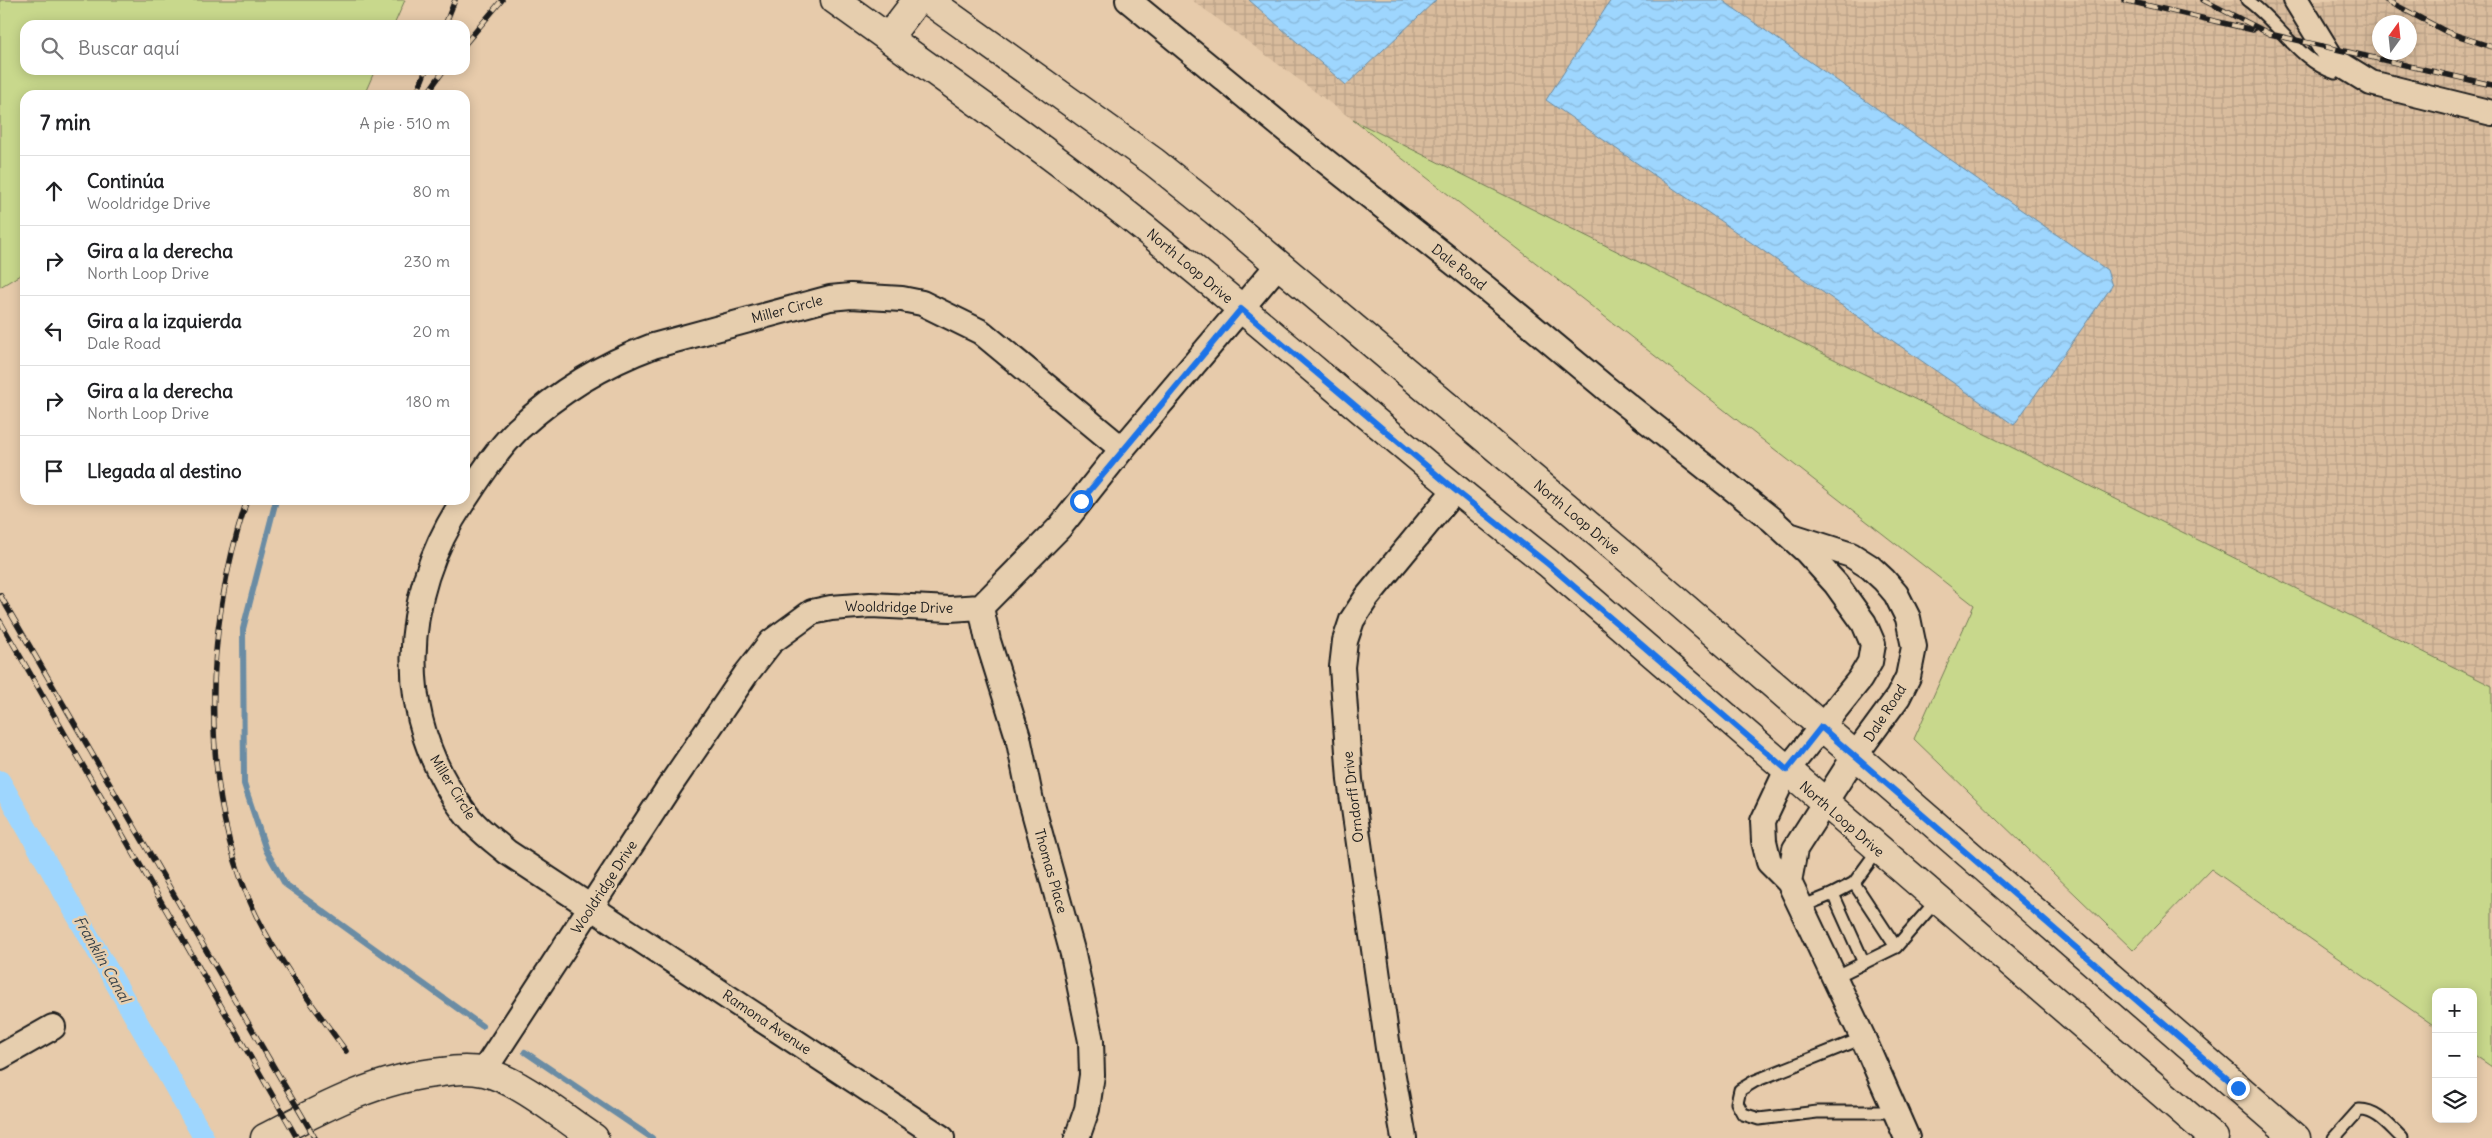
<!DOCTYPE html>
<html lang="es">
<meta charset="utf-8">
<style>
:root{--surface:#fff;--page:#f2f2f2;--text:#202124;--muted:#757577;--line:#e0e0e0}
body{margin:0;font-family:Delius,sans-serif;background:var(--page);color:var(--text)}
.controls{position:absolute;right:15px;bottom:15px;display:grid;overflow:hidden;border-radius:10px;box-shadow:0 2px 12px #0003}
.controls button{width:45px;height:45px;display:grid;place-items:center;padding:0;border:0;border-bottom:1px solid var(--line);background:var(--surface);color:var(--text);font:25px sans-serif}
.compass{position:absolute;left:2372px;top:15px;width:45px;height:45px;border-radius:50%;background:var(--surface);box-shadow:0 2px 12px #0003;rotate:15deg}
.stop{position:absolute;width:15px;height:15px;margin:-11px;border:4px solid #1a73e8;border-radius:50%;background:#fff}
.stop.end{background:#1a73e8;border-color:#fff;box-shadow:0 1px 5px #0008}
.list{margin:0;padding:0;list-style:none}
h2{display:flex;justify-content:space-between;align-items:center;height:65px;margin:0;padding:0 20px;font-size:21px}
h2 small{font-size:16px;font-weight:400;color:var(--muted)}
.list li{display:grid;grid-template-columns:32px 1fr auto;gap:15px;align-items:center;box-sizing:border-box;height:70px;padding:0 20px;border-top:1px solid var(--line)}
.list b{display:block;font-size:19px;white-space:nowrap}
.list p{margin:0;font-size:16px;white-space:nowrap;color:var(--muted)}
.list em{font-size:16px;font-style:normal;color:var(--muted)}
.icon{flex:none;width:28px;height:28px;fill:none;stroke:currentColor;stroke-width:2;stroke-linecap:round;stroke-linejoin:round}
.map{position:relative;flex:none;width:2492px;height:1138px;overflow:hidden}
.search{position:absolute;background:var(--surface);box-shadow:0 2px 12px #0003;left:20px;top:20px;width:450px;height:55px;display:flex;align-items:center;gap:12px;box-sizing:border-box;padding:0 18px;border-radius:15px;color:var(--muted);font-size:19px}
.panel{position:absolute;background:var(--surface);box-shadow:0 2px 12px #0003;left:20px;top:90px;width:450px;height:415px;border-radius:15px}
.map>svg:first-child{display:block}
.industrial{fill:url(#industrial-grid);fill-rule:evenodd}
.grass{fill:#c8d88c;stroke:#727a54}
.water{fill:url(#water-waves);stroke:#6a8ca4}
.lines{fill:none;stroke-linecap:round;stroke-linejoin:round}
.stream{stroke:#6a8ca4;stroke-width:6}
.canal{stroke:#9ed6fe;stroke-width:21}
.lane-casing{stroke:#1c1c1c;stroke-width:15}
.street-casing{stroke:#1c1c1c;stroke-width:28}
.secondary-casing{stroke:#1c1c1c;stroke-width:31}
.lane{stroke:#e6ceae;stroke-width:11}
.street{stroke:#e6ceae;stroke-width:24}
.secondary{stroke:#e6ceae;stroke-width:28}
.rail-casing{stroke:#1c1c1c;stroke-width:5.5}
.rail{stroke:#e6ceae;stroke-width:4;stroke-dasharray:11;stroke-linecap:butt}
.route{stroke:#1a73e8;stroke-width:6}
.labels{text-anchor:middle;stroke-width:5;stroke-linejoin:round;paint-order:stroke}
.street-label{font-size:14px;fill:#1c1c1c;stroke:#e6ceae}
.water-label{font-size:15px;font-style:italic;fill:#364149;stroke:#e6ceae}
</style>
<div class="map">
<svg width="2492" height="1138" viewBox="0 0 2492 1138">
<defs>
<pattern id="industrial-grid" width="8" height="8" patternUnits="userSpaceOnUse" patternTransform="scale(1.25)"><rect width="8" height="8" fill="#d9bc9d"/><path d="M0 4h8M4 0v8" fill="none" stroke="#baa187"/></pattern>
<pattern id="water-waves" width="16" height="10" patternUnits="userSpaceOnUse" patternTransform="scale(1.25)"><rect width="16" height="10" fill="#9ed6fe"/><path d="M0 5q4-4 8 0t8 0" fill="none" stroke="#88b7d9"/></pattern>
</defs>
<rect width="100%" height="100%" fill="#e7cbab"/>
<filter id="ink" filterUnits="userSpaceOnUse"><feTurbulence type="fractalNoise" baseFrequency=".02" numOctaves="2"/><feDisplacementMap in="SourceGraphic" scale="10" xChannelSelector="R" yChannelSelector="G"/><feConvolveMatrix kernelMatrix="1 2 1 2 8 2 1 2 1" color-interpolation-filters="sRGB"/></filter>
<g filter="url(#ink)">
<path class="industrial" d="M1192,0H2492V686L1353,120ZM2380,22H2410V52H2380Z"/>
<g class="grass">
<path d="M0,0H405L394,25H25V70H375L364,95H25V272L0,287Z"/>
<path d="M1353,120L2492,686V1067L2473,1054V992H2436V1027L2211,869L2133,950L1914,739L1974,605Z"/>
</g>
<g class="water">
<path d="M1249,0H1436L1346,85Z"/>
<path d="M1611,0H1722L2107,270L2112,286L2014,425L1546,100Z"/>
</g>
<g class="lines">
<g class="stream">
<path d="M276,500L243,629L244,784L266,850L285,884L482,1026"/>
<path d="M525,1052L652,1138"/>
</g>
<path class="canal" d="M0,781L204,1138"/>
<g class="lane-casing">
<g id="lane">
<path d="M2247,0C2276,20 2300,62 2335,73"/>
<path d="M1854,883L1896,947"/>
<path d="M1833,894L1864,963"/>
<path d="M1801,907L1833,894L1854,883L1878,850"/>
<path d="M1835,977L1896,947L1937,900"/>
<path d="M1863,1038L1755,1081L1740,1090L1737,1103L1743,1114L1759,1119L1817,1112H1896"/>
<path d="M2334,1138L2359,1110C2377,1109 2390,1127 2402,1138"/>
</g>
</g>
<g class="street-casing">
<g id="street">
<path d="M1128,0L1290,133L1487,289L1607,389L1771,519L1807,552L1836,584L1864,623L1873,644L1870,662L1860,679L1787,770L1763,821L1764,841L1769,862L1789,882L1801,907L1863,1038L1907,1138"/>
<path d="M2296,0L2332,59L2371,83L2492,113"/>
<path d="M465,499C481,475 497,450 518,429C557,393 604,364 653,346L830,298L851,296L902,299L922,303L981,332L1122,449"/>
<path d="M464,500C399,597 394,719 465,813C477,829 493,840 507,852L942,1138"/>
<path d="M981,607L988,641L1018,737L1031,801L1073,954L1091,1041L1092,1075L1087,1109L1077,1138"/>
<path d="M1789,882L1795,849L1854,757L1898,697L1908,677L1914,647L1908,618L1896,594L1884,580L1870,567L1851,555L1792,536"/>
<path d="M0,1057L53,1027"/>
<path d="M483,1072L671,784L746,674L771,642L812,612L831,608L871,605L950,609L981,607L1060,527L1122,449L1278,265"/>
<path d="M1404,1138L1388,1048L1350,780L1342,667L1345,641L1352,620L1367,597L1455,490"/>
</g>
</g>
<g class="secondary-casing">
<g id="secondary">
<path d="M835,0C945,79 1056,156 1161,242C1292,348 1416,460 1548,563L2214,1138"/>
<path d="M928,0L1154,162L1215,211L1638,567L2296,1138"/>
<path d="M888,38L917,0"/>
<path d="M265,1138C322,1108 377,1078 442,1072C455,1070 470,1069 484,1072C521,1081 562,1117 594,1138"/>
</g>
</g>
<use href="#lane" class="lane"/>
<use href="#street" class="street"/>
<use href="#secondary" class="secondary"/>
<g class="rail-casing">
<g id="rail">
<path d="M2124,0L2253,30"/>
<path d="M2203,0L2270,34L2492,85"/>
<path d="M2386,0L2447,32L2492,47"/>
<path d="M445,25L455,0"/>
<path d="M465,44L502,0"/>
<path d="M416,95L426,70"/>
<path d="M426,95L444,70"/>
<path d="M247,500C205,627 197,791 256,915C280,963 314,1007 346,1051"/>
<path d="M0,595L315,1138"/>
<path d="M0,621L297,1138"/>
</g>
</g>
<use href="#rail" class="rail"/>
</g>
</g>
<g class="lines" filter="url(#ink)">
<path class="route" d="M1081,501L1241,309L1455,490L1548,564L1787,770L1821,727L2238,1088"/>
</g>
<g class="labels">
<g class="street-label">
<text transform="translate(1190 266) rotate(40)" y="5">North Loop Drive</text>
<text transform="translate(1459 267) rotate(38)" y="5">Dale Road</text>
<text transform="translate(787 309) rotate(-15)" y="5">Miller Circle</text>
<text transform="translate(1577 517) rotate(40)" y="5">North Loop Drive</text>
<text transform="translate(899 607) rotate(1)" y="5">Wooldridge Drive</text>
<text transform="translate(1885 713) rotate(-57)" y="5">Dale Road</text>
<text transform="translate(453 787) rotate(58)" y="5">Miller Circle</text>
<text transform="translate(1353 797) rotate(-97)" y="5">Orndorff Drive</text>
<text transform="translate(1842 819) rotate(41)" y="5">North Loop Drive</text>
<text transform="translate(1051 871) rotate(74)" y="5">Thomas Place</text>
<text transform="translate(604 887) rotate(-57)" y="5">Wooldridge Drive</text>
<text transform="translate(767 1022) rotate(34)" y="5">Ramona Avenue</text>
</g>
<g class="water-label">
<text transform="translate(102 959) rotate(60)" y="5">Franklin Canal</text>
</g>
</g>
</svg>
<div class="controls">
<button>+</button>
<button>−</button>
<button><svg class="icon" aria-label="layers" viewBox="0 0 24 24"><path d="M12 4l9 5-9 5-9-5zM3 14l9 5 9-5"/></svg></button>
</div>
<svg class="compass" viewBox="-18 -18 36 36"><path d="M0-13l5 13h-10z" fill="#e53935"/><path d="M0 13l5-13h-10z" fill="#757577"/></svg>
<div class="stop" style="left:1081px;top:501px"></div>
<div class="stop end" style="left:2238px;top:1088px"></div>
<div class="search"><svg class="icon" aria-label="search" viewBox="0 0 24 24"><circle cx="10" cy="10" r="6"/><path d="M15 15l6 6"/></svg>Buscar aquí</div>
<section class="panel">
<h2>7 min<small>A pie · 510 m</small></h2>
<ul class="list">
<li><svg class="icon" aria-label="ahead" viewBox="0 0 24 24"><path d="M12 20V5M6 11l6-6 6 6"/></svg><div><b>Continúa</b><p>Wooldridge Drive</p></div><em>80 m</em></li>
<li><svg class="icon" aria-label="right" viewBox="0 0 24 24"><path d="M7 20v-9h11M14 6l5 5-5 5"/></svg><div><b>Gira a la derecha</b><p>North Loop Drive</p></div><em>230 m</em></li>
<li><svg class="icon" aria-label="left" viewBox="0 0 24 24"><path d="M17 20v-9H6M10 6l-5 5 5 5"/></svg><div><b>Gira a la izquierda</b><p>Dale Road</p></div><em>20 m</em></li>
<li><svg class="icon" aria-label="right" viewBox="0 0 24 24"><path d="M7 20v-9h11M14 6l5 5-5 5"/></svg><div><b>Gira a la derecha</b><p>North Loop Drive</p></div><em>180 m</em></li>
<li><svg class="icon" aria-label="arrive" viewBox="0 0 24 24"><path d="M6 21V4h12l-3 4 3 4H6"/></svg><div><b>Llegada al destino</b></div></li>
</ul>
</section>
</div>
